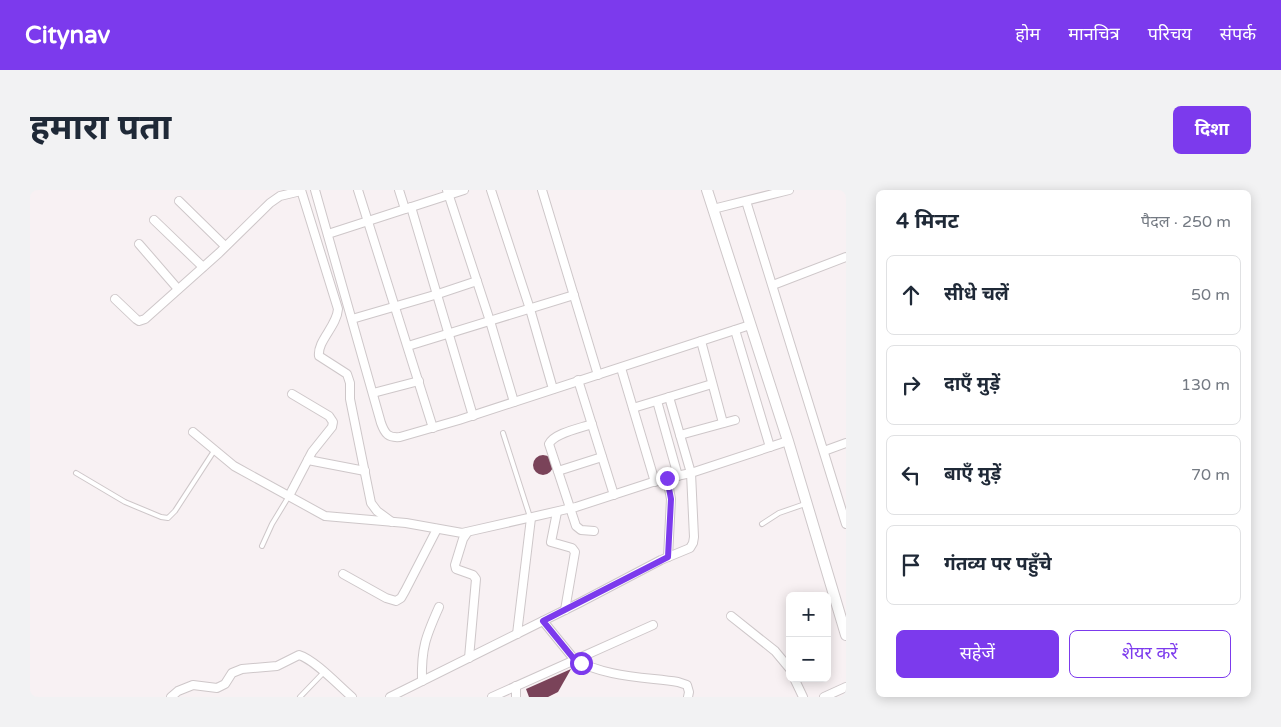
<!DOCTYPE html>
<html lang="hi">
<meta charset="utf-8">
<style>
:root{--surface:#fff;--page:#f2f2f3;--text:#1f2937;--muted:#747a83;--line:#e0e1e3;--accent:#7c3aed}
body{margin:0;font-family:"Varela Round","Noto Sans Devanagari",sans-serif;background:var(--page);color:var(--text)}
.controls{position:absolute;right:15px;bottom:15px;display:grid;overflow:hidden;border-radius:8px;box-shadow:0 2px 12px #0003}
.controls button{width:45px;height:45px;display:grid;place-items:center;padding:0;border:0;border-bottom:1px solid var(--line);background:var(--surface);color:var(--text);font:25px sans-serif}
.stop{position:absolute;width:15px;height:15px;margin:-11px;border:4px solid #7c3aed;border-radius:50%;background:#fff}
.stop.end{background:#7c3aed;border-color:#fff;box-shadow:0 1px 5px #0008}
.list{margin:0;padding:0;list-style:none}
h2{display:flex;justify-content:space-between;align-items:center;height:65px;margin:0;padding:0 20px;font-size:21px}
h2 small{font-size:16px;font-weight:400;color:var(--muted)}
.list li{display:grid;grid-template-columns:32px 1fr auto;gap:15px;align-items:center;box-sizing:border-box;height:80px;margin:0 10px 10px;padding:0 10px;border:1px solid var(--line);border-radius:8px}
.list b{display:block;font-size:19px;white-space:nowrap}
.list em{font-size:16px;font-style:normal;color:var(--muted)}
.actions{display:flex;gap:10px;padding:15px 20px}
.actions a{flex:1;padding:11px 0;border:1px solid var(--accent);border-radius:8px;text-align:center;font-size:18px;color:var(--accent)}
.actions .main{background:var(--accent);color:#fff}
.icon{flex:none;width:28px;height:28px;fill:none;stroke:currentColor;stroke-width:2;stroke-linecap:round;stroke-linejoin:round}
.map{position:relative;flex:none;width:816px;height:507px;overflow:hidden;border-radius:8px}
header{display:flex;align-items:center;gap:30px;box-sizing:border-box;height:70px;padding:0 25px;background:var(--accent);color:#fff}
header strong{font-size:24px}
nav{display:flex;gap:28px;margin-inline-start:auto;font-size:18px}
.intro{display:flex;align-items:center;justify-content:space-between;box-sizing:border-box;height:120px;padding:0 30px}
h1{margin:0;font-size:35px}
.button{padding:12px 22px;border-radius:8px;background:var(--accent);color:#fff;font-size:18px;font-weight:700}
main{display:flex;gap:30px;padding:0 30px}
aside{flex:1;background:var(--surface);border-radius:8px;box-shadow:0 2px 12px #0003}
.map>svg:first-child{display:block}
.building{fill:#7a4359}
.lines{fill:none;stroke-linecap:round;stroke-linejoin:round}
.service-casing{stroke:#cec7c9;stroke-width:6}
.minor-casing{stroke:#cec7c9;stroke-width:10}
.tertiary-casing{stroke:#cec7c9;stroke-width:12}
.service{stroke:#fff;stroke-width:4}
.minor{stroke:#fff;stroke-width:8}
.tertiary{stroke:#fff;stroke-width:10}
.route{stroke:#7c3aed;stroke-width:6}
</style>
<header>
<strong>Citynav</strong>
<nav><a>होम</a><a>मानचित्र</a><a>परिचय</a><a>संपर्क</a></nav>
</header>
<div class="intro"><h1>हमारा पता</h1><a class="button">दिशा</a></div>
<main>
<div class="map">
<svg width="816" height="507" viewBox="0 0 816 507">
<rect width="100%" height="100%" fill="#f8f1f3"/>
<g class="building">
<circle cx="513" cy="275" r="10"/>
<path d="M541,479L528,502L518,507H499L496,499Z"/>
</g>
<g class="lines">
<g class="service-casing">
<g id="service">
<path d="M473,243L500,327"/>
<path d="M46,283L95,312L131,327L138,328L145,321L184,261"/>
<path d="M732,334L749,323L775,314"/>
<path d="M232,356L242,334L259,306"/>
<path d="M270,507L294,482"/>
</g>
</g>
<g class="minor-casing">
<g id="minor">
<path d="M271,0L308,119C307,136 287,151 289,166L317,184L320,193V209L341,313L347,321L362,332"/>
<path d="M285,0L351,233C355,244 358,248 370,247L429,230L720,135"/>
<path d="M328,0L403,238"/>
<path d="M369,0L375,19"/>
<path d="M417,0L460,131L484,212"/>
<path d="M461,0L500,119L523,199"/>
<path d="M512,0L568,185"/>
<path d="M149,11L195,56"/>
<path d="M716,11L816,334"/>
<path d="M381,17L443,226"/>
<path d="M683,19L759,0"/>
<path d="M124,30L173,77"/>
<path d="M298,44L434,0"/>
<path d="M109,54L148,99"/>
<path d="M743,95L816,67"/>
<path d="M85,109L106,129L109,131L115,129L189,63L240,13L250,6L271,1"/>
<path d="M322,129L408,104L447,91"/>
<path d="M705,140L740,257"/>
<path d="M671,151L693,233"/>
<path d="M378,156L544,105"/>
<path d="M591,178L625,292"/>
<path d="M548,190L584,305"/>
<path d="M343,203L389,191"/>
<path d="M627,211L648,286"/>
<path d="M603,218L682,194"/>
<path d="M562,234C551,238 524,243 519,254L546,336L551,340L564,341"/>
<path d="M163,242L204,276L295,326L376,333L432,343L546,317L632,289L661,283L758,251"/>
<path d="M650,245L705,230"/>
<path d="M794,261L816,253"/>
<path d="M278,270L335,281"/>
<path d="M528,281L572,267"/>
<path d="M637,288L641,309L638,367"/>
<path d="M259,306L282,262L302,237L303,232L299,226L262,204"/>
<path d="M527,322L521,352L542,358L545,362L535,420"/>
<path d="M437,343L433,349L425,375L426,379L443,385L446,389L439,468"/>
<path d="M313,384L356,408L366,411L371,408L375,401L407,339"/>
<path d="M701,426L745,461L760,479"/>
<path d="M513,431L544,469C574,487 614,487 648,492L657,495L659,502L658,507"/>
<path d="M487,444L501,328"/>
<path d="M764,488L773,507"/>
<path d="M392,491C391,458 396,446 409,417"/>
<path d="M486,496V507"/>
<path d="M141,507L148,501L163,495L187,498L195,494L202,483L212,479L247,476L269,465C285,470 309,496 322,507"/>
<path d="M360,507L549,413L631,370L660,358L663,353L664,347L661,283L639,207"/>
<path d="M462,507L623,435"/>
<path d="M794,507L816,497"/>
</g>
</g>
<g class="tertiary-casing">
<path id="tertiary" d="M677,0L758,251L816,445"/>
</g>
<use href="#service" class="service"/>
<use href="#minor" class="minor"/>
<use href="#tertiary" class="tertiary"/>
</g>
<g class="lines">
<path class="route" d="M551,473L544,469L513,431L638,367L641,309L637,288"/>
</g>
</svg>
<div class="controls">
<button>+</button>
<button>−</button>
</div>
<div class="stop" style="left:551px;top:473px"></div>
<div class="stop end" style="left:637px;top:288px"></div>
</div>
<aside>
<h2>4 मिनट<small>पैदल · 250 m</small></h2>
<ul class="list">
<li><svg class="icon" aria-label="ahead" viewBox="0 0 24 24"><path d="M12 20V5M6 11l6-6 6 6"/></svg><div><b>सीधे चलें</b></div><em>50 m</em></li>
<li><svg class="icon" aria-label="right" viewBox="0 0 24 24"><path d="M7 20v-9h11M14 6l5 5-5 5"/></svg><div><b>दाएँ मुड़ें</b></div><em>130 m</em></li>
<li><svg class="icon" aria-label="left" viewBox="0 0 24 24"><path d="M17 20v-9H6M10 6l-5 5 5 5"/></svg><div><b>बाएँ मुड़ें</b></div><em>70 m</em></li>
<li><svg class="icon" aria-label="arrive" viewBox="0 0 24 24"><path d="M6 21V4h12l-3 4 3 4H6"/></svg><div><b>गंतव्य पर पहुँचे</b></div></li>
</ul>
<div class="actions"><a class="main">सहेजें</a><a>शेयर करें</a></div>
</aside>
</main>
